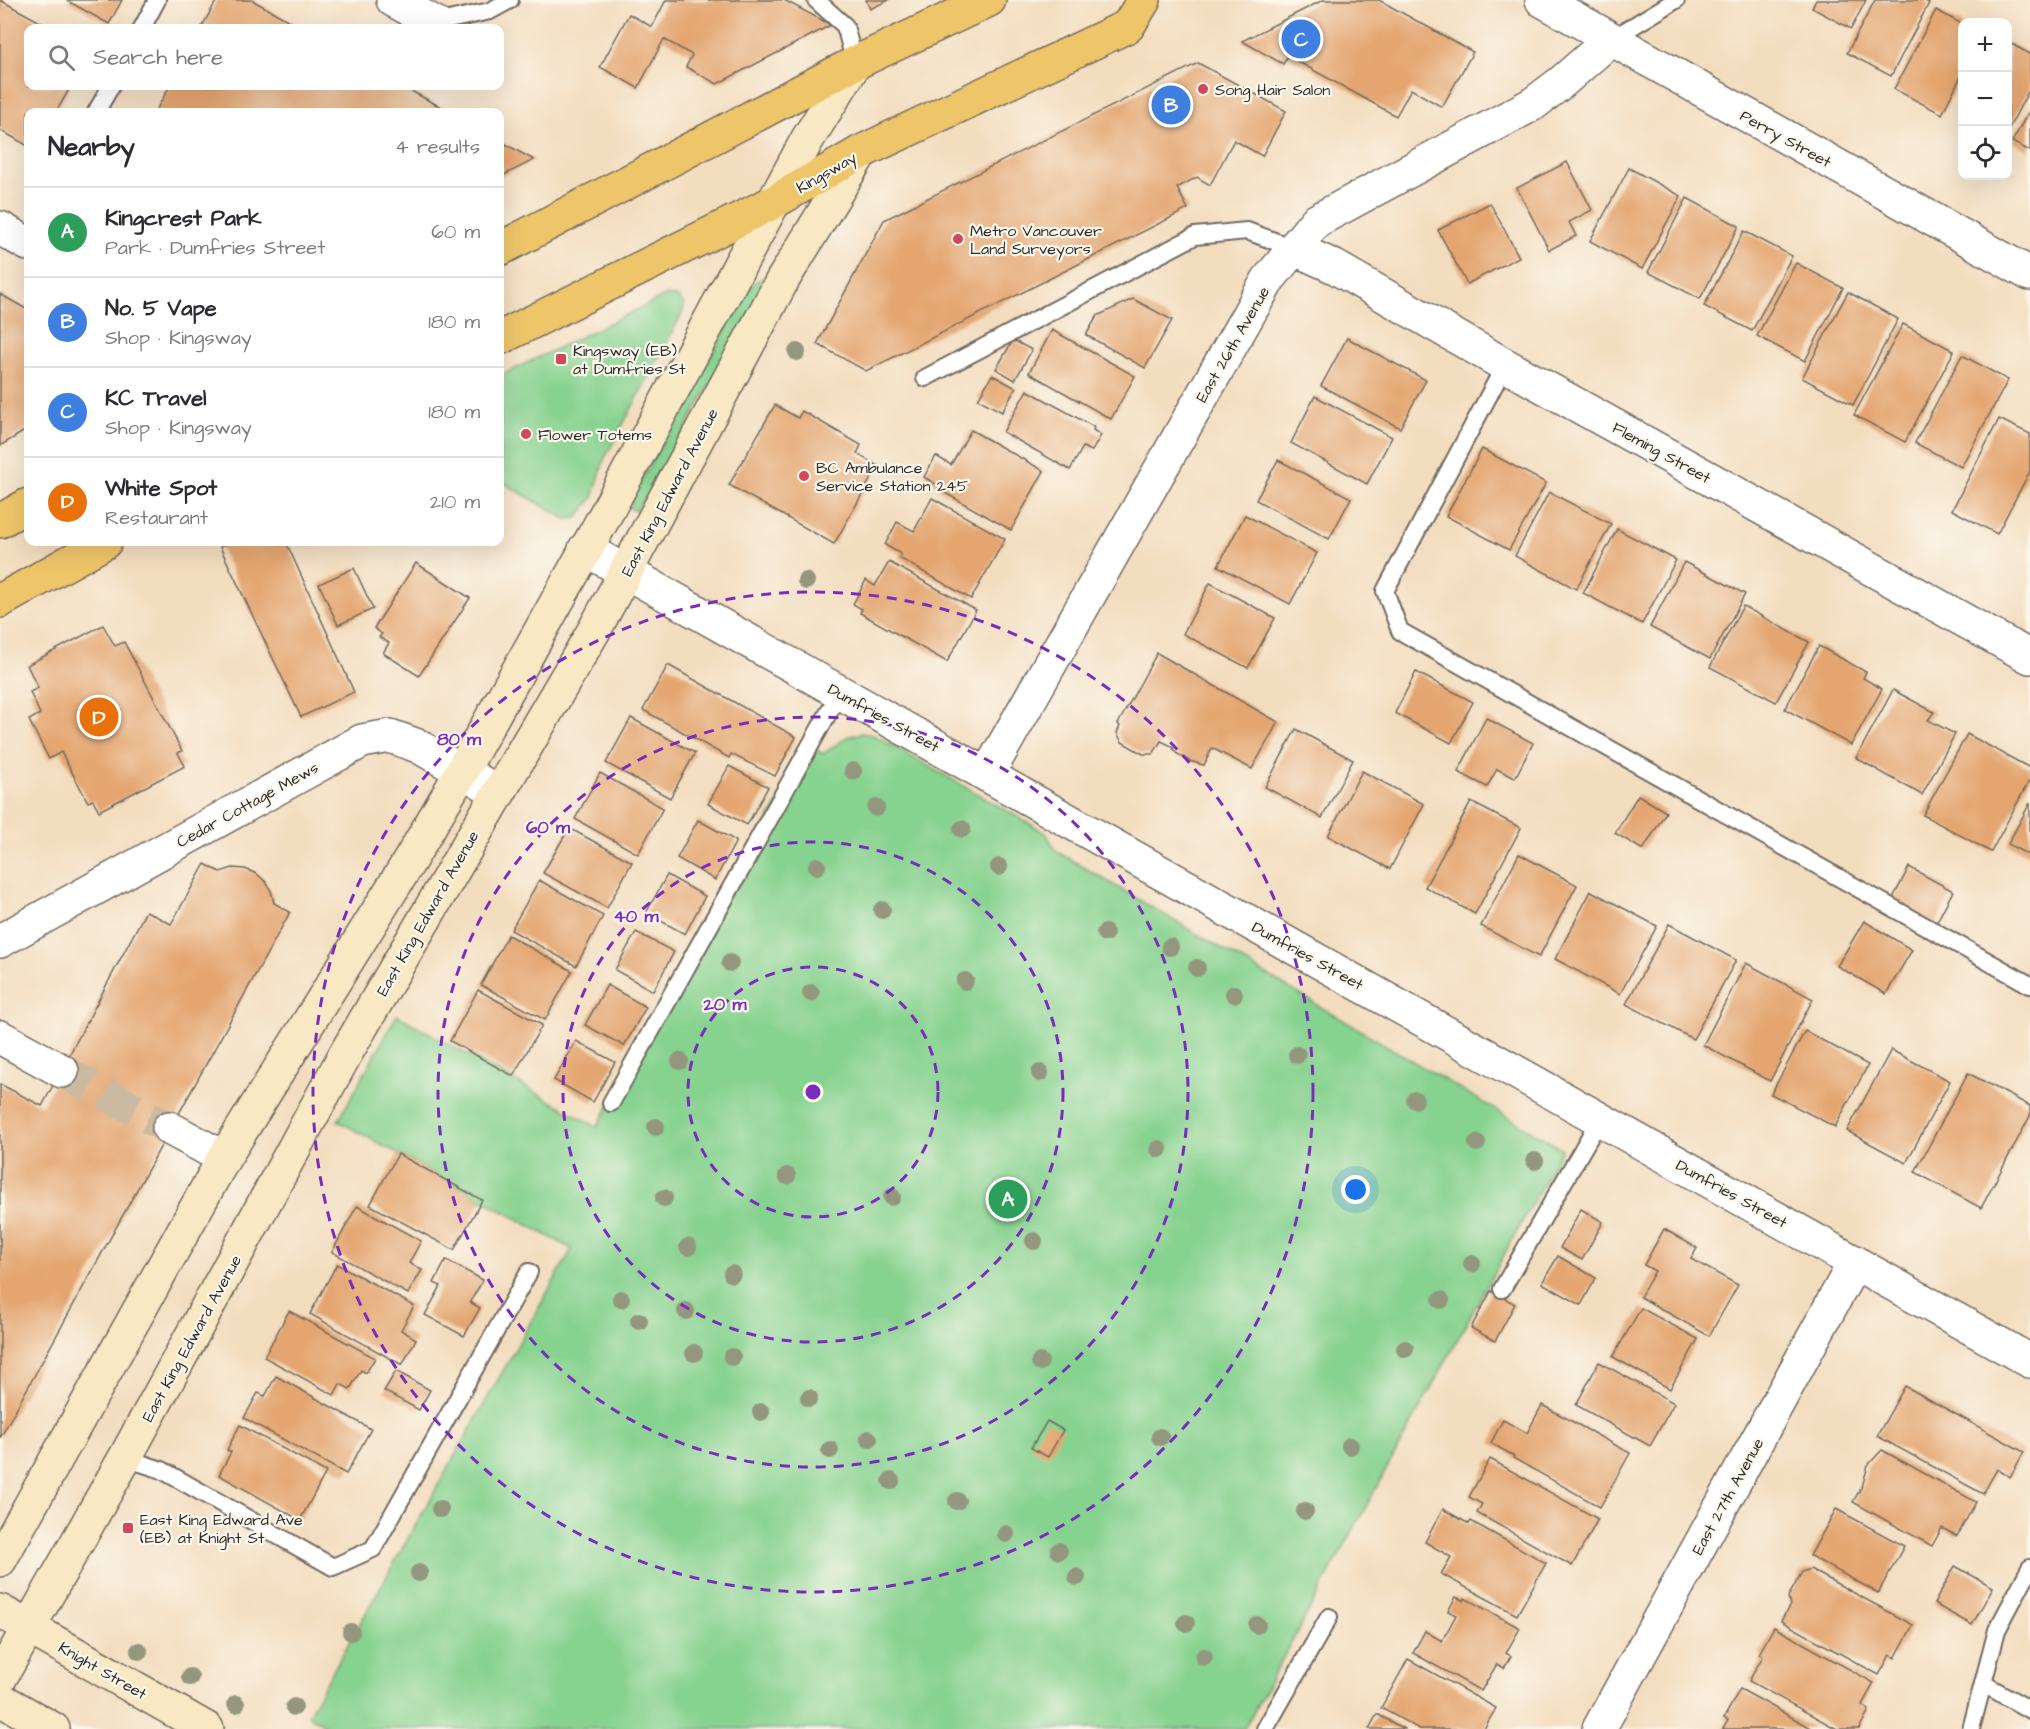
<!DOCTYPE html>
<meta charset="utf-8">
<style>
:root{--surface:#fff;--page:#f2f2f3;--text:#2b2b33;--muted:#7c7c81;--line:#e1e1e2;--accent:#2563eb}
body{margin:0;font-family:"Architects Daughter",sans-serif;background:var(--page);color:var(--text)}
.controls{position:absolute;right:18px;top:18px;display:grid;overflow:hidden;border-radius:12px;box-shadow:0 6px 24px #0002}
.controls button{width:54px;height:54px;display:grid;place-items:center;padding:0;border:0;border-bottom:2px solid var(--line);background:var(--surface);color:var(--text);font:30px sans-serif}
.you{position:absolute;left:1356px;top:1190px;width:21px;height:21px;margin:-15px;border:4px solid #fff;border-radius:50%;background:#1a73e8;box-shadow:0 0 0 9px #1a73e833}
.badge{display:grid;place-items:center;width:39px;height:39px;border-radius:50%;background:var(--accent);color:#fff;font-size:20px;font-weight:700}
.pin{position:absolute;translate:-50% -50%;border:3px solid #fff;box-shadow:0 2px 6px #0006}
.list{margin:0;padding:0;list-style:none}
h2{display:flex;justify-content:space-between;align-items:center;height:78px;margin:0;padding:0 24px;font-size:26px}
h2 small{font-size:20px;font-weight:400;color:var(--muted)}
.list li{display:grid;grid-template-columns:39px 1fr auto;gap:18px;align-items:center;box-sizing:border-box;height:90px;padding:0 24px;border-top:2px solid var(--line)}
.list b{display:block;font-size:22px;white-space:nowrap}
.list p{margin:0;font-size:20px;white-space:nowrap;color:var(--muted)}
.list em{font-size:20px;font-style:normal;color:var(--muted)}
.icon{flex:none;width:33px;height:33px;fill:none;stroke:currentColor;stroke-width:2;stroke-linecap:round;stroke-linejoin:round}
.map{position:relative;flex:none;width:2030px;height:1729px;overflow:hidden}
.search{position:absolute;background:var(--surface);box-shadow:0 6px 24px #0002;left:24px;top:24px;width:480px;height:66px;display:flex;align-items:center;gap:15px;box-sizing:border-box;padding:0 21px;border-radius:12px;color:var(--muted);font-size:22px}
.panel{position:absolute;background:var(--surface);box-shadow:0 6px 24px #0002;left:24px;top:108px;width:480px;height:438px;border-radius:12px}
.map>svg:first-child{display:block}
.green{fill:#86d28f;stroke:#587e5d;stroke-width:1.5}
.building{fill:#e4a570}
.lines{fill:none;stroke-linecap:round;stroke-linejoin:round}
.minor-tunnel{stroke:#cbb9a1;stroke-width:33;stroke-dasharray:33 16;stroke-linecap:butt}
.service-casing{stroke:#71695f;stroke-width:20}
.minor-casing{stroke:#71695f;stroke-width:36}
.secondary-casing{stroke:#71695f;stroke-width:36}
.primary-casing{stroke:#71695f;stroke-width:36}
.service{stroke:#fff;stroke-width:16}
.minor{stroke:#fff;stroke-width:33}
.secondary{stroke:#f8e8c3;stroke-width:33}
.primary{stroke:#eec569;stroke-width:33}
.tree{fill:#94977e}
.ring{fill:none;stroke:#7b2cbf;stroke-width:3;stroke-dasharray:10 8}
.poi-dot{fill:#d1495b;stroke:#fbf7ec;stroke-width:2}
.labels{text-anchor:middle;stroke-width:4.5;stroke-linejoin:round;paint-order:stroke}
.poi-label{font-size:16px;fill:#2b2b2b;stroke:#fbf7ec;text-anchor:start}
.street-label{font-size:16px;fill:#2b2b2b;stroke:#fbf7ec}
.centre{fill:#7b2cbf;stroke:#fbf7ec;stroke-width:3}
.ring-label{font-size:18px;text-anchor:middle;font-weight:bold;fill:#7b2cbf;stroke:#fbf7ec;stroke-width:4.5;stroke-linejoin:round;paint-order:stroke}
</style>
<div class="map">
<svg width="2030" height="1729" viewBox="0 0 2030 1729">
<rect width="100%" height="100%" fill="#fbf7ec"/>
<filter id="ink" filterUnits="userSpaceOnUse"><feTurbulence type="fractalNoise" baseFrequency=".0167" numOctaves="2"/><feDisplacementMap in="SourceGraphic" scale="12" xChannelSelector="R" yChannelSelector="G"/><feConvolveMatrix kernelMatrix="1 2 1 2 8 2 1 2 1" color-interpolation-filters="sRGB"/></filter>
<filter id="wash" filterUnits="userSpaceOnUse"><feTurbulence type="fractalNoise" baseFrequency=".008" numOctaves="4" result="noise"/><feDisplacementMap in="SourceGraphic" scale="24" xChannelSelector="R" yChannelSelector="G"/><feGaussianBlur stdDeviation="1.35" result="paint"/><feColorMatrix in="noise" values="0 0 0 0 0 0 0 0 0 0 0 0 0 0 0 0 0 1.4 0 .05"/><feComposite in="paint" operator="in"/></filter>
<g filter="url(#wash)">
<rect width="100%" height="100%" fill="#f3ddbf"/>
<g class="green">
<path d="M762,278L768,281L767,284L649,493L636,510H632L630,508L633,495L751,285Z"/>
<path d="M667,295L678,297L684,305L682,314L604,460L593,498L577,518L566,519L500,481V376Z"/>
<path d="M861,733L874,735L1046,833L1056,851L1562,1149L1244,1729H331L308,1715L572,1249L338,1121L397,1015L597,1127L810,746L823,754L847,737Z"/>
</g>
<g id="blocks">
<g class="building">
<path d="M0,0L51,28H28V86H71L56,112H28V146L0,130Z"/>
<path d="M66,0H122L109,24Z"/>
<path d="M217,0H252L302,28H201Z"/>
<path d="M666,0H784L831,25L717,84L686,67L692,55L664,39L638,88L600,67L629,14L652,27Z"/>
<path d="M866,0H889L870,9Z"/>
<path d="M1323,0H1379L1473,52L1442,107L1411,89L1396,116L1288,56L1283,64L1242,41Z"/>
<path d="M1816,0H1866L1851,29L1812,8Z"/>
<path d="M1875,0H1924L1929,3L1891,76L1847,53Z"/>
<path d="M1936,10L1962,24V74L1942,114L1894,89Z"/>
<path d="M2008,42L2030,54V88L2008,130Z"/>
<path d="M1198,63L1286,111L1262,156L1234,140L1210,185L1197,177L1177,188L1188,209L866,371L817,344L884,220Z"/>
<path d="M170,86H402L450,112H155Z"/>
<path d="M2030,109V151L2012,142Z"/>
<path d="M500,141L534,160L500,177Z"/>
<path d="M1567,162L1592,210L1569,222L1576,236L1549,250L1517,188Z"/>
<path d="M1629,168L1681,196L1642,269L1590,241Z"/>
<path d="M1687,198L1739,226L1700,299L1648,272Z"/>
<path d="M1490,203L1519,257L1467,284L1438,230Z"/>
<path d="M1744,231L1792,256L1752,331L1704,306Z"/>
<path d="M1796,263L1843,288L1805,361L1757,336Z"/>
<path d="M1848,292L1898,319L1853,405L1802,378Z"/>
<path d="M0,294L28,310V429L0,446Z"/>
<path d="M1133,299L1172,320L1145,368L1086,335L1097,316Z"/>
<path d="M1903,324L1954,351L1905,442L1854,415Z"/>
<path d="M1052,330L1135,376L1111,419L1029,373Z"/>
<path d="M1347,338L1426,380L1400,428L1321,386Z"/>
<path d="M1013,340L1032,350L1015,380L996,369Z"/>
<path d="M1962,355L2008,380L1961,467L1915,443Z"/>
<path d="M992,375L1016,388L1002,412L978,399Z"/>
<path d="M1027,390L1094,427L1093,430L1101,435L1092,451L1083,447L1070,470L1003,432Z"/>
<path d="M1315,396L1392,437L1367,484L1291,443Z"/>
<path d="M775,405L798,418L802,411L861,445L857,454L878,466L834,544L729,485Z"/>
<path d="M1999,419L2030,434V471L1997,534L1952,510Z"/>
<path d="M971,430L1044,471L1011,530L938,489L939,486L924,477L936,456L951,465Z"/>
<path d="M1482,449L1546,483L1509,550L1446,516Z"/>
<path d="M1278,460L1351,498L1329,539L1256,500Z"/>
<path d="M1549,492L1611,524L1576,589L1515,556Z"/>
<path d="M932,498L1005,539L971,599L899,558L901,554L885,545L897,522L914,531Z"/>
<path d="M1245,515L1317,553L1290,604L1218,566Z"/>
<path d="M1617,529L1676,560L1642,624L1583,593Z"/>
<path d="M230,542H286L354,692L301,717L220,547Z"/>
<path d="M889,562L976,610L947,662L860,613L862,609L853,604L866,580L875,586Z"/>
<path d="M1684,562L1745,594L1710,659L1650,627Z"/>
<path d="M416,563L470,598L419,676L383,653L389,643L379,637L382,634L374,628Z"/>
<path d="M354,568L373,609L338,625L319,584Z"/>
<path d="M1210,583L1275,618L1248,668L1183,634Z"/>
<path d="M1743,606L1809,642L1776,702L1710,667Z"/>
<path d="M103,625L115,646L124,642L182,751L178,753L185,766L99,811L93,800L88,802L61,752L49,759L29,720L40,714L30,692L38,688L27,665Z"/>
<path d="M1819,646L1866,672L1863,678L1882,689L1851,745L1785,709Z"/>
<path d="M1157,653L1278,722L1252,769L1212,748L1204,765L1189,761L1176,753L1172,746L1161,741L1153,754H1143L1122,742L1117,733L1120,726L1118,724Z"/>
<path d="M668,665L796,737L775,776L731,754L729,758L643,710Z"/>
<path d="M1416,672L1473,702L1451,743L1395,713Z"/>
<path d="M1893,690L1934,712L1928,720L1955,734L1922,795L1856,758Z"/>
<path d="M631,718L695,753L670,798L606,763Z"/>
<path d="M1486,718L1533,743L1515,778L1497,769L1487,787L1458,772Z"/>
<path d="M1296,729L1353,760L1322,818L1265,787Z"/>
<path d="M1967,734L2030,768V779L1991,852L1923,815Z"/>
<path d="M729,766L768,787L747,825L708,804Z"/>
<path d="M1362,771L1424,804L1390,869L1328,836Z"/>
<path d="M600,773L663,808L638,854L575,819Z"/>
<path d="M1638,795L1666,812L1643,850L1615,833Z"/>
<path d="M1471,802L1521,828L1475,914L1425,887Z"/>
<path d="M2030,803V856L2008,844Z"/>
<path d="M698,820L736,841L715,880L677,858Z"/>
<path d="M569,828L632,862L607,908L543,873Z"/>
<path d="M1519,854L1577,885L1539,957L1481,926Z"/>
<path d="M205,864L220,872L233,868L245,869L257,874L266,882L271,891L274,903L290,912L0,1438V1084L42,1106L146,911L171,924Z"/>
<path d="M1909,867L1953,891L1934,927L1890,904Z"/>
<path d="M667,875L705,896L685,934L646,913Z"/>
<path d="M539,880L603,916L576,966L511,930Z"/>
<path d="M1591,891L1657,926L1620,994L1555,959Z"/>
<path d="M1864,921L1912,950L1886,994L1837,966Z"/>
<path d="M1669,924L1736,960L1693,1039L1626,1004Z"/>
<path d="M636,932L674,952L653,991L615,970Z"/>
<path d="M508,935L572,971L545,1020L481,985Z"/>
<path d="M1746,963L1813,999L1770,1081L1703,1045Z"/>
<path d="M607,985L646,1007L624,1046L585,1025Z"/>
<path d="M478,990L542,1025L513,1076L450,1041Z"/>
<path d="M1805,1031L1868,1065L1835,1127L1771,1094Z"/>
<path d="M576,1041L615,1062L593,1102L554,1080Z"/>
<path d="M1891,1050L1950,1081L1906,1163L1847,1131Z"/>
<path d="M1968,1073L2030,1106V1116L1981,1208L1915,1172Z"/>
<path d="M398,1154L482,1200L454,1250L370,1205Z"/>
<path d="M357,1206L421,1241L409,1263L422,1270L408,1294L332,1252Z"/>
<path d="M1581,1209L1603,1222L1582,1260L1560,1248Z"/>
<path d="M1664,1229L1697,1248L1691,1259L1738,1285L1709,1336L1640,1297L1655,1271L1644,1265Z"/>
<path d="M1558,1256L1596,1278L1581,1305L1542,1283Z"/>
<path d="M446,1260L483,1280L470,1302L480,1308L464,1336L425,1315L441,1286L434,1283Z"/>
<path d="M337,1264L414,1306L401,1330L416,1339L402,1365L310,1314Z"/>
<path d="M1491,1291L1515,1304L1495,1341L1471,1328Z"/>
<path d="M1641,1308L1698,1339L1670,1389L1613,1357Z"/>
<path d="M289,1311L375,1358L366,1373L361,1370L350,1389L340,1384L334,1395L264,1357Z"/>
<path d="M1599,1362L1674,1403L1650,1446L1576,1405Z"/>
<path d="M396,1371L430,1390L419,1410L384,1391Z"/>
<path d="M276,1376L371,1429L346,1474L244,1418L258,1393L265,1396Z"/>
<path d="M1905,1386L2024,1452L2010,1477L1997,1469L1983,1494L1877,1436Z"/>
<path d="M1542,1405L1630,1453L1600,1507L1513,1458L1514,1456L1491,1443L1503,1420L1527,1433Z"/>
<path d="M1047,1421L1063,1430L1048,1457L1031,1448Z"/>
<path d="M240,1425L326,1472L300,1520L219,1475L231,1452L227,1450Z"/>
<path d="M1882,1450L1976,1502L1957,1536L1942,1528L1932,1546L1853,1502L1863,1484L1868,1465Z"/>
<path d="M1490,1459L1598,1519L1572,1566L1477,1513L1482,1504L1469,1497Z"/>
<path d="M1443,1509L1469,1524L1471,1521L1546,1563L1517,1615L1441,1574L1451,1557L1425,1542Z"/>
<path d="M1836,1509L1904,1546L1878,1593L1810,1556Z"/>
<path d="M1955,1566L1993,1587L1972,1625L1934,1604Z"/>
<path d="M1810,1569L1913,1625L1895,1658L1890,1655L1879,1675L1781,1621L1790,1605L1788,1597L1802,1572Z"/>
<path d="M1456,1597L1464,1601L1465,1598L1520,1628L1506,1653L1511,1656L1504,1668L1497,1664L1481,1691L1413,1653L1425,1631L1442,1641L1456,1615L1448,1611Z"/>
<path d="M1774,1627L1874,1683L1862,1705L1869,1710L1859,1729H1837L1749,1681L1763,1656L1759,1654Z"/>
<path d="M1408,1659L1496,1708L1484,1729H1419L1381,1708Z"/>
<path d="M1740,1689L1744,1691L1813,1729H1723L1728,1720L1724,1718Z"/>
<path d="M1377,1714L1404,1729H1369Z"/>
</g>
</g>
</g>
<g filter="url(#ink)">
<use href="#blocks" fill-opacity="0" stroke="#71695f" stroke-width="1.5"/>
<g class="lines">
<path class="minor-tunnel" d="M62,1071L169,1128"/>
<g class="service-casing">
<g id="service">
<path d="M816,0L845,26L855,63"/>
<path d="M435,23L490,11L510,0"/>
<path d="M142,28L157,0"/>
<path d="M1610,40L1676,0"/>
<path d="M96,112L111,86"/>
<path d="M1505,365L1385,591L1400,631L2030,985"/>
<path d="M925,378L1195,236L1247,231L1293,248"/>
<path d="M611,1103L840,692"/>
<path d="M1502,1289L1600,1119"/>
<path d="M125,1458L162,1470L333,1567L373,1549L529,1272"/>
<path d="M1984,1684L2030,1710"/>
<path d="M1265,1729L1329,1617"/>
<path d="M1971,1729L1997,1630L2030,1568"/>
</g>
</g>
<g class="minor-casing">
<g id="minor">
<path d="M393,0L435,23"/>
<path d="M1542,0L2030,274"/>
<path d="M0,228L28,244"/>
<path d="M1293,248L1335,267L1505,365L2030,657"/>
<path d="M585,549L2030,1361"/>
<path d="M987,775L1268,280L1316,221L1533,104L1562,82L1610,40"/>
<path d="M0,941L362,741L390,736L418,746L498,792"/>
<path d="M0,1037L62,1071"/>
<path d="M169,1128L224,1158"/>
<path d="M1599,1729L1855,1262"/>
</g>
</g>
<g class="secondary-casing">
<g id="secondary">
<path d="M0,1560L224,1158L410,860L462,771L602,521L807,140L855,63"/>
<path d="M0,1611L207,1729"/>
<path d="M0,1678L125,1458L346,1053L596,627L782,281L861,152"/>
<path d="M0,1699L53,1729"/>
</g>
</g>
<g class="primary-casing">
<g id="primary">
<path d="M500,249L855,63L989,0"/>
<path d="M500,338L774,202L861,152L1128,26L1144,0"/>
<path d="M0,521L28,505"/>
<path d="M0,601L105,542"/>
</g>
</g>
<use href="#service" class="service"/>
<use href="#minor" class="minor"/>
<use href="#secondary" class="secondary"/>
<use href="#primary" class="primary"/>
</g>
<g class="tree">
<circle cx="797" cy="352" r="9"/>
<circle cx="806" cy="581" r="9"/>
<circle cx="853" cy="771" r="9"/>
<circle cx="876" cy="808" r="9"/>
<circle cx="962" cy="829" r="9"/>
<circle cx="817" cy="866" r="9"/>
<circle cx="999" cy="867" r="9"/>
<circle cx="882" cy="910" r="9"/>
<circle cx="1105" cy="933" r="9"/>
<circle cx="1170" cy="947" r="9"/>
<circle cx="730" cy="963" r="9"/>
<circle cx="1197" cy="968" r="9"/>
<circle cx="965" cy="981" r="9"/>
<circle cx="811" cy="993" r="9"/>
<circle cx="1234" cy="994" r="9"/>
<circle cx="1297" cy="1055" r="9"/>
<circle cx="680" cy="1061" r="9"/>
<circle cx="1040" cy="1073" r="9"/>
<circle cx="1415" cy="1100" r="9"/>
<circle cx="656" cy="1127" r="9"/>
<circle cx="1477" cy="1143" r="9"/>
<circle cx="1159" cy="1149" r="9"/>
<circle cx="1535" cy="1161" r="9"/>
<circle cx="787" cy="1176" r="9"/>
<circle cx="892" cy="1197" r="9"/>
<circle cx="664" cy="1198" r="9"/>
<circle cx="1034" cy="1241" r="9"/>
<circle cx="688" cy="1247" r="9"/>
<circle cx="1472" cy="1264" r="9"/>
<circle cx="732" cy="1274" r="9"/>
<circle cx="621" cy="1299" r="9"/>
<circle cx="1441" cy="1300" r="9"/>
<circle cx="686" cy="1311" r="9"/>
<circle cx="639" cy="1321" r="9"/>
<circle cx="1405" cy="1349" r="9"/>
<circle cx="694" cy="1353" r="9"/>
<circle cx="732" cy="1357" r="9"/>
<circle cx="1040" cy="1362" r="9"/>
<circle cx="809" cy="1398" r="9"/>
<circle cx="761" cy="1412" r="9"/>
<circle cx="1160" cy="1437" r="9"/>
<circle cx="869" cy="1439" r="9"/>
<circle cx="1350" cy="1446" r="9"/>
<circle cx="830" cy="1450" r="9"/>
<circle cx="891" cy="1481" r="9"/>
<circle cx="957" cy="1501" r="9"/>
<circle cx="440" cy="1509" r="9"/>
<circle cx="1305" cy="1511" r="9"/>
<circle cx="1006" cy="1534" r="9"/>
<circle cx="1059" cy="1551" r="9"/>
<circle cx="419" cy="1573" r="9"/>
<circle cx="1077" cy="1577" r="9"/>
<circle cx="1186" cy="1623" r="9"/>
<circle cx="1257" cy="1625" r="9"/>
<circle cx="351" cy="1632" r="9"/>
<circle cx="139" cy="1651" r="9"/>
<circle cx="1204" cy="1657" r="9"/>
<circle cx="190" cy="1677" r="9"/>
<circle cx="236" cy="1704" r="9"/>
<circle cx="294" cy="1707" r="9"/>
</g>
</g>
<g class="ring">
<circle cx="813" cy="1092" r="125"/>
<circle cx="813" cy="1092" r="250"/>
<circle cx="813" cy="1092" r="375"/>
<circle cx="813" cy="1092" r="500"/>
</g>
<g class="poi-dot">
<circle cx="1203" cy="89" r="6"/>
<circle cx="958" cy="239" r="6"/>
<rect x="555" y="353" width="12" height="12" rx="3"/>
<circle cx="526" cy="434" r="6"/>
<circle cx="804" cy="476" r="6"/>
<rect x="122" y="1522" width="12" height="12" rx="3"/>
</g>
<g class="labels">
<g class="poi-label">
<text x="1215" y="95">Song Hair Salon</text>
<text x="970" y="236">Metro Vancouver<tspan x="970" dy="18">Land Surveyors</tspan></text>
<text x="573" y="356">Kingsway (EB)<tspan x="573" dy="18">at Dumfries St</tspan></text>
<text x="538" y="440">Flower Totems</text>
<text x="816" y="473">BC Ambulance<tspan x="816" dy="18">Service Station 245</tspan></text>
<text x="140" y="1525">East King Edward Ave<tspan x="140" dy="18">(EB) at Knight St</tspan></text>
</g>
<g class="street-label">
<text transform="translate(1786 138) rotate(29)" y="6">Perry Street</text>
<text transform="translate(826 172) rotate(-30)" y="6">Kingsway</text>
<text transform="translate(1232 344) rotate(-60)" y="6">East 26th Avenue</text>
<text transform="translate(1662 452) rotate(29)" y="6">Fleming Street</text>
<text transform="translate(669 492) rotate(-62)" y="6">East King Edward Avenue</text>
<text transform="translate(884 717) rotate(29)" y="6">Dumfries Street</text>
<text transform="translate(247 804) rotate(-29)" y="6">Cedar Cottage Mews</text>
<text transform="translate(427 913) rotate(-60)" y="6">East King Edward Avenue</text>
<text transform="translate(1308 955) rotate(29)" y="6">Dumfries Street</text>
<text transform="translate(1732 1193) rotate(29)" y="6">Dumfries Street</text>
<text transform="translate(191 1338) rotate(-61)" y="6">East King Edward Avenue</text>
<text transform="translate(1727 1496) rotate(-61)" y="6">East 27th Avenue</text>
<text transform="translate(103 1670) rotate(30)" y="6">Knight Street</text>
</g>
</g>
<circle cx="813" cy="1092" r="9" class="centre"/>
<g class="ring-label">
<text x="459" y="745">80 m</text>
<text x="548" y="833">60 m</text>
<text x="636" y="922">40 m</text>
<text x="725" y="1010">20 m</text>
</g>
</svg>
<div class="controls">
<button>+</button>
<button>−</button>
<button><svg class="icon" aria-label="locate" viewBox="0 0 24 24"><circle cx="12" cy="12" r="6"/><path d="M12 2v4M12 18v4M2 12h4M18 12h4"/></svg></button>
</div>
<div class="you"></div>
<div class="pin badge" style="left:1008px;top:1199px;background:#2e9e5b">A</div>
<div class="pin badge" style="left:1171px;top:105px;background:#3f7fe0">B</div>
<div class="pin badge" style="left:1301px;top:39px;background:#3f7fe0">C</div>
<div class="pin badge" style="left:99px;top:717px;background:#e8710a">D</div>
<div class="search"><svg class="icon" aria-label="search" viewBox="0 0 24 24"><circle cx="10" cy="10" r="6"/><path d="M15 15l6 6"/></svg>Search here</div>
<section class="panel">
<h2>Nearby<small>4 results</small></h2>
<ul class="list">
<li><span class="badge" style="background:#2e9e5b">A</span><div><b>Kingcrest Park</b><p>Park · Dumfries Street</p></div><em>60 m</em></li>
<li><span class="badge" style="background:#3f7fe0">B</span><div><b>No. 5 Vape</b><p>Shop · Kingsway</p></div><em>180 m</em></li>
<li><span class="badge" style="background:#3f7fe0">C</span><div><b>KC Travel</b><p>Shop · Kingsway</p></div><em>180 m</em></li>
<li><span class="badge" style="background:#e8710a">D</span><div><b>White Spot</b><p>Restaurant</p></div><em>210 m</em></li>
</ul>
</section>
</div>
